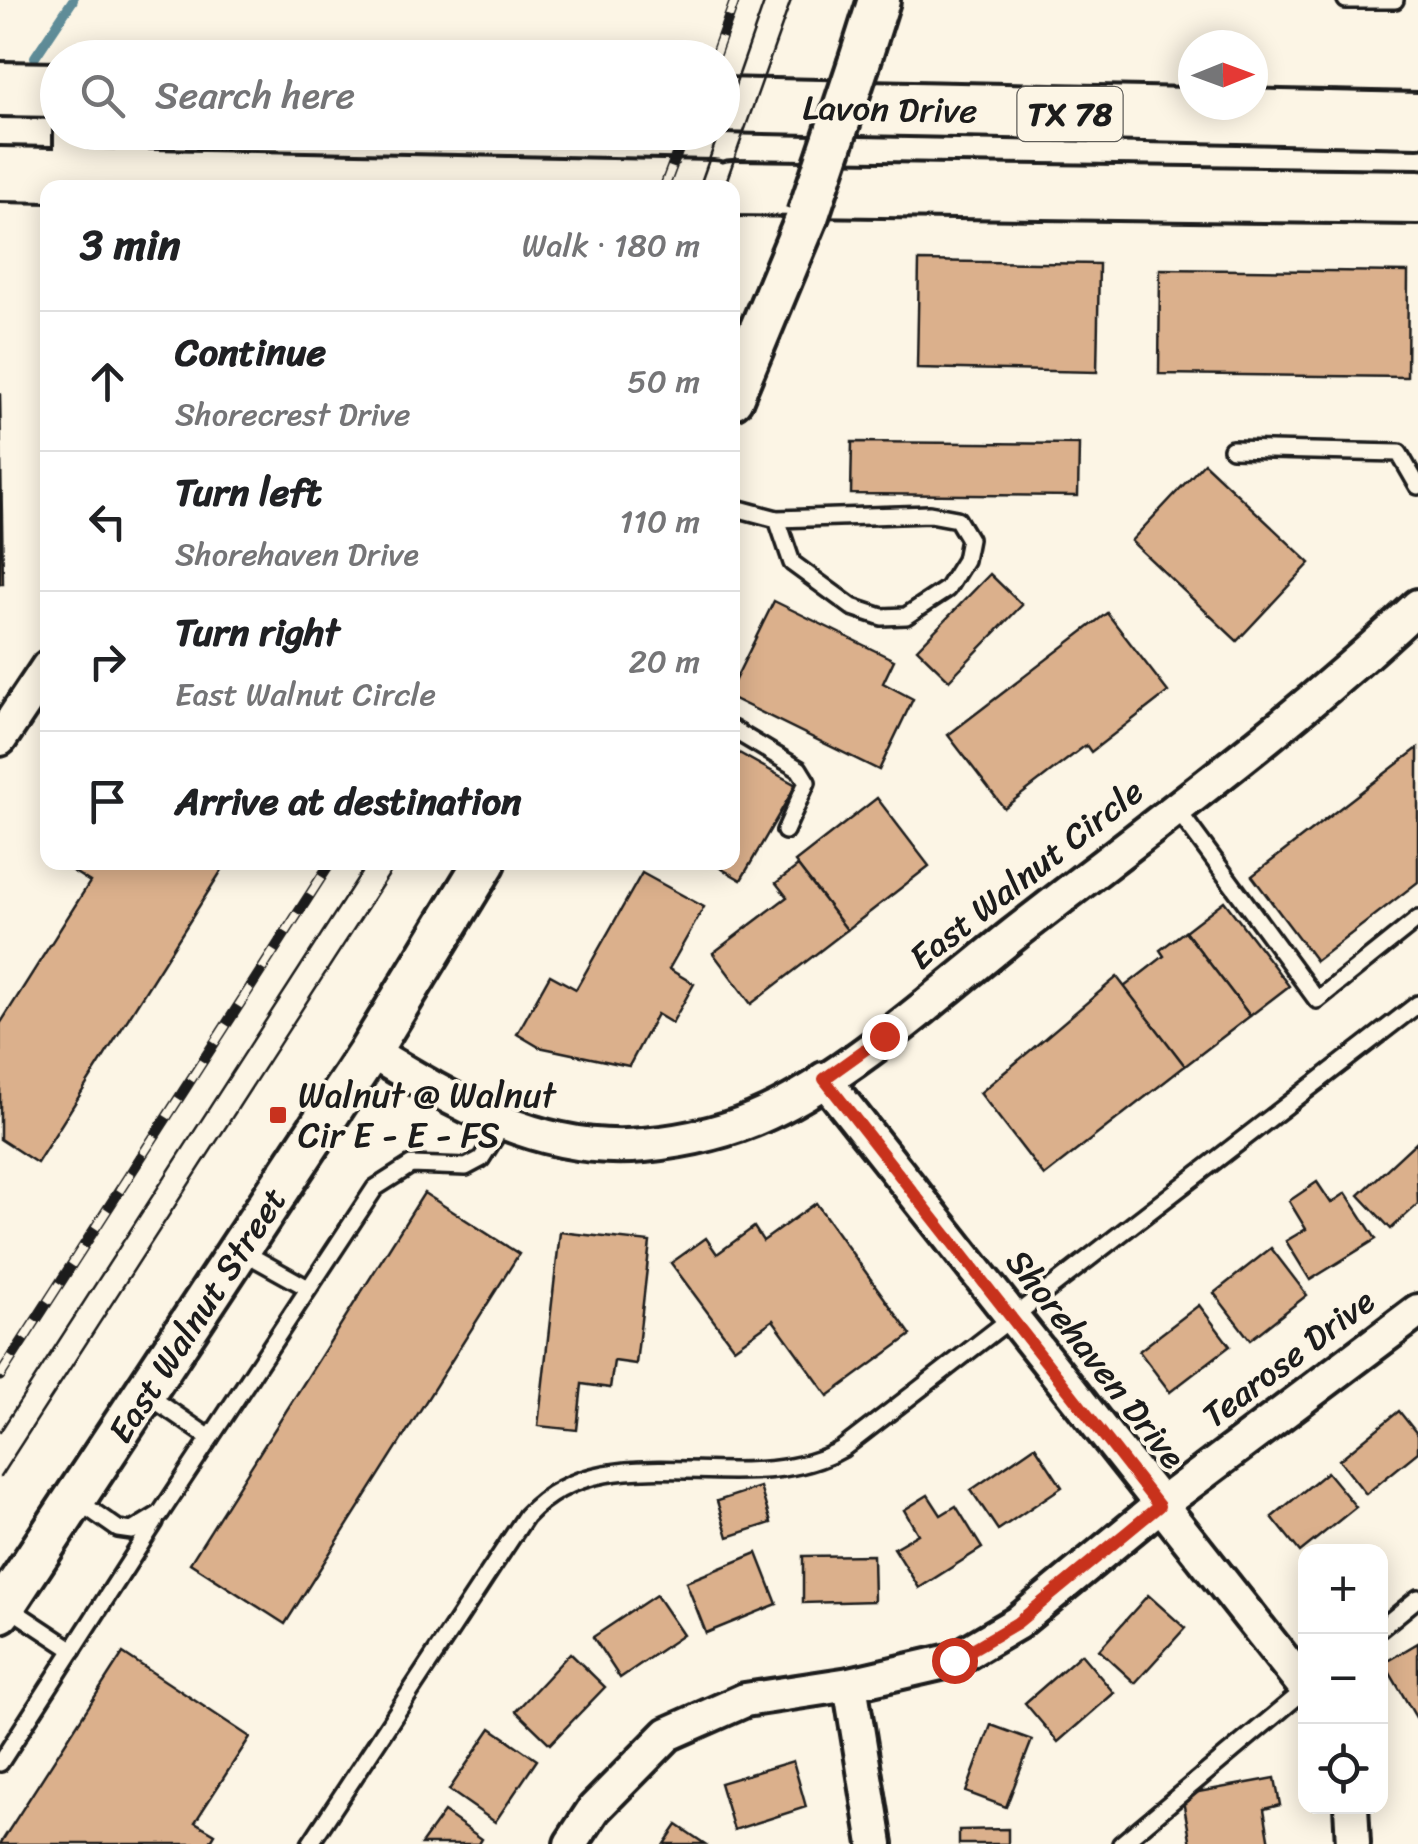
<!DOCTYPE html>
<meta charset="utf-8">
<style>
:root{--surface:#fff;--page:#f2f2f2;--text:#202124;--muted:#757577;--line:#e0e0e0}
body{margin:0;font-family:Sriracha,sans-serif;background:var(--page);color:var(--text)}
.controls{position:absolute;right:30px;bottom:30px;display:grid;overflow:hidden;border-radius:20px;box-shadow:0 5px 25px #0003}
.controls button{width:90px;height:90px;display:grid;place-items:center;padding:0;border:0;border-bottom:2px solid var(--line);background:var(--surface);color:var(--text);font:50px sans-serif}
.compass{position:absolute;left:1178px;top:30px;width:90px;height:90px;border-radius:50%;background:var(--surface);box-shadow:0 5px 25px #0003;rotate:89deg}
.stop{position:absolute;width:30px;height:30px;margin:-22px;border:8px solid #c8321e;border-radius:50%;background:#fff}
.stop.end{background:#c8321e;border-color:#fff;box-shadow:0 2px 10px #0008}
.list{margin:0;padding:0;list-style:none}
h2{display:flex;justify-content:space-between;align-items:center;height:130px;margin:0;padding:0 40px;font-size:42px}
h2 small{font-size:32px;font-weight:400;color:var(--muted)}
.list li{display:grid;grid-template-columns:65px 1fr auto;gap:30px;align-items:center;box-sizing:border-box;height:140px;padding:0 40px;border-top:2px solid var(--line)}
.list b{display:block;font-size:38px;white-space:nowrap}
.list p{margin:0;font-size:32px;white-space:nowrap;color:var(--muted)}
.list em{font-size:32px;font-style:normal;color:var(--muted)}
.icon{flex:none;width:55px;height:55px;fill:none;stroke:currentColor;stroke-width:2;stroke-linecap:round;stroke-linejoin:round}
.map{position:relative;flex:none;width:1418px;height:1844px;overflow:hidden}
.search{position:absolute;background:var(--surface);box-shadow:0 5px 25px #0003;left:40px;top:40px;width:700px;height:110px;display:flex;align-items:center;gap:25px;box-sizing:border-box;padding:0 35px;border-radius:55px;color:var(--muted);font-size:38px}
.panel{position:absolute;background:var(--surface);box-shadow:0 5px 25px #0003;left:40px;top:180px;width:700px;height:690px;border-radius:20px}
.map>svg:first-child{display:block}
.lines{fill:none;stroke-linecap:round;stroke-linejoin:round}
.stream{stroke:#5e8c98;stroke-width:10}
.building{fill:#dbb08c;stroke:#1c1c1c;stroke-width:2.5}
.service-casing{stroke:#1c1c1c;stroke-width:22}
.minor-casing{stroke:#1c1c1c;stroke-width:40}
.tertiary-casing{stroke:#1c1c1c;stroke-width:48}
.primary-casing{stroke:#1c1c1c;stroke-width:60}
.service{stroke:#fcf5e5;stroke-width:15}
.minor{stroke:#fcf5e5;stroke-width:32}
.tertiary{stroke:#fcf5e5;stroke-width:40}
.primary{stroke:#fcf5e5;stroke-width:52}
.tram{stroke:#1c1c1c;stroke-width:2.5}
.rail-casing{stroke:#1c1c1c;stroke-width:11}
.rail{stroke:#fcf5e5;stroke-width:8;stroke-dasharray:22;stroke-linecap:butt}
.tertiary-bridge-casing{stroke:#1c1c1c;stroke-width:48;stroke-linecap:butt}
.tertiary-bridge{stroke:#fcf5e5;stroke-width:40}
.route{stroke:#c8321e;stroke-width:12}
.poi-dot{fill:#c8321e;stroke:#fcf5e5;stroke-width:4}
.labels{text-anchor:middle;stroke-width:8;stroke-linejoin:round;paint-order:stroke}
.shield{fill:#fcf5e5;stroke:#5f5d58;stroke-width:2.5}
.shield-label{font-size:32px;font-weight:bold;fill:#1c1c1c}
.street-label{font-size:35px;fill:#1c1c1c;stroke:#fcf5e5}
.poi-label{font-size:35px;fill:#1c1c1c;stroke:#fcf5e5;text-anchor:start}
</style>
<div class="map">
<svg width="1418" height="1844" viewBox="0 0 1418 1844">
<rect width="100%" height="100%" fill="#fcf5e5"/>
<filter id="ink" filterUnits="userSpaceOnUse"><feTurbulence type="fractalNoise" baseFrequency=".01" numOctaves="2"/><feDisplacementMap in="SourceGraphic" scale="20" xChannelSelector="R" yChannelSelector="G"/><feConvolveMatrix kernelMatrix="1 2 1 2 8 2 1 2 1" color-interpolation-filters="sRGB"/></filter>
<g filter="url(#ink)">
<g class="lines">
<path class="stream" d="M35,57L73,0"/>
</g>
<g class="building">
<path d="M919,261L1099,264L1097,372L917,368Z"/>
<path d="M1160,269L1408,272L1407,377L1159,374Z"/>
<path d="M0,393L3,584H0Z"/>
<path d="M852,442L1079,444L1078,496L851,494Z"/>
<path d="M1204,463L1310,563L1237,641L1131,541Z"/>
<path d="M990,574L1022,605L949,680L917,649Z"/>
<path d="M774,601L894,660L883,683L913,699L879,770L732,698V686Z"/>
<path d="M1107,613L1168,692L1091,752L1086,745L1004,808L948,735Z"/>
<path d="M1418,748V882L1316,961L1252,876Z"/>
<path d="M732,749L796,785L741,880L710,862H732Z"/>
<path d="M877,798L929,866L847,930L795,862Z"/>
<path d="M58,862H227L37,1163L0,1139V1024L90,882Z"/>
<path d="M798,866L847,930L751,1004L713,953L787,897L776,883Z"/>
<path d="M642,873L704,907L669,969L694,984L672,1023L657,1014L629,1066L539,1047L517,1034L550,975L576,989Z"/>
<path d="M1224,901L1289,986L1250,1016L1185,931Z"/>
<path d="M1185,931L1250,1016L1185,1066L1124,987L1164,956L1160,950Z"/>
<path d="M1117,977L1185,1066L1044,1176L980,1093Z"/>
<path d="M1416,1142L1418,1204L1391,1229L1359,1195Z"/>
<path d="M1317,1182L1331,1203L1346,1193L1376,1239L1310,1280L1286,1241L1306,1229L1289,1201Z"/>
<path d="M424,1193L519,1254L285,1624L190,1563Z"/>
<path d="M816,1203L911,1335L828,1396L773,1320L734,1348L671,1263L706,1238L717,1254L754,1227L763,1241Z"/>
<path d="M560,1232L650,1242L636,1364L614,1361L610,1388L582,1384L577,1430L538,1426Z"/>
<path d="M1271,1248L1307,1295L1250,1340L1214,1293Z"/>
<path d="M1199,1305L1230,1346L1170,1392L1139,1351Z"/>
<path d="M1399,1411L1418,1435V1452L1366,1494L1339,1460Z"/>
<path d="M1035,1446L1062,1487L998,1530L971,1490Z"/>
<path d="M1327,1472L1356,1507L1300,1552L1272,1517Z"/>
<path d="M760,1487L771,1523L728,1537L717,1501Z"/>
<path d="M928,1495L941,1515L956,1506L982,1548L919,1588L894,1548L918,1534L904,1510Z"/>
<path d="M757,1553L777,1604L706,1633L686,1582Z"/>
<path d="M873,1555L874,1601L803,1603V1556Z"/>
<path d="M656,1595L683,1635L620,1678L593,1637Z"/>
<path d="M1148,1595L1185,1628L1135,1683L1099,1650Z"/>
<path d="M1418,1643V1721L1384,1663Z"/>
<path d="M123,1653L250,1737L195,1822L215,1834L209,1844H0Z"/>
<path d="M570,1653L605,1687L550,1744L516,1711Z"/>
<path d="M1081,1654L1114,1693L1058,1742L1025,1703Z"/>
<path d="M991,1725L1032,1740L1006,1807L966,1792Z"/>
<path d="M491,1728L537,1760L495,1822L449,1790Z"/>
<path d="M793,1761L806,1807L734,1830L720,1783Z"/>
<path d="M1275,1778L1280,1805L1264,1809L1270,1844H1191L1182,1795Z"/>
<path d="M444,1812L482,1839L479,1844H421Z"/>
<path d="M677,1825L705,1844H664Z"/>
<path d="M1008,1829V1844H959V1830Z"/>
</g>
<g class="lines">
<g class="service-casing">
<g id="service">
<path d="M1346,0H1395"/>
<path d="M1232,449L1399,453L1418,486"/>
<path d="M732,507L777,519L930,514L957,519L969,539L965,560L947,589L906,616L882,617L852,607L792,563L777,519"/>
<path d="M732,729L799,769L807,782L785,831"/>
<path d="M1176,808L1317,1000L1418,919"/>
<path d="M240,1250L308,1288"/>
<path d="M146,1394L210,1438"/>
<path d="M78,1501L118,1529L132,1531L160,1514L375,1188L411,1165L466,1167L481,1159L504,1123"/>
<path d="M5,1605L73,1650"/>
<path d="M1380,1629L1418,1598"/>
<path d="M0,1763L155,1522"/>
<path d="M310,1844L526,1516C608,1427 745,1504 842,1449L1418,1004"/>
<path d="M1121,1844L1306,1689"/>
</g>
</g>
<g class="minor-casing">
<g id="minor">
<path d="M71,132V188"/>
<path d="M0,739L48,667"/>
<path d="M370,1051C454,1102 541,1155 644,1145C686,1141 730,1131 768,1113C851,1074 940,993 1013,935C1150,828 1292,725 1418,606"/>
<path d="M824,1079L1306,1688"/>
<path d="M850,1684L876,1844"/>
<path d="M1351,1806L1353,1844"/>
<path d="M571,1844L594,1809L668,1734L745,1700L850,1684L954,1660L1017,1623L1159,1506L1418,1311"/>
</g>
</g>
<g class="tertiary-casing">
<g id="tertiary">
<path d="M859,63L879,0"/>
<path d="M732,398L808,215"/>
<path d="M0,1612L370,1051L485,862"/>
</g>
</g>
<g class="primary-casing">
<g id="primary">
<path d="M0,89L58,90"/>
<path d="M722,105L1418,120"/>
<path d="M0,174L713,188"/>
<path d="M732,188L1418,197"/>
</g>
</g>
<use href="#service" class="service"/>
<use href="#minor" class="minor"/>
<use href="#tertiary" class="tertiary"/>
<use href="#primary" class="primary"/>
<g class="tram">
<path d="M722,123L765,0"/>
<path d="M699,188L719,132"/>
<path d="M724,188L791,0"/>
<path d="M0,1432L368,862"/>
<path d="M0,1477L397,862"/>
</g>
<g class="rail-casing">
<g id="rail">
<path d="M714,58L735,0"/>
<path d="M664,188L685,132"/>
<path d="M0,1376L331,862"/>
</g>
</g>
<use href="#rail" class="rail"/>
<g class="tertiary-bridge-casing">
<path id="tertiary-bridge" d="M808,215L859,63"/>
</g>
<use href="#tertiary-bridge" class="tertiary-bridge"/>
</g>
</g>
<g class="lines" filter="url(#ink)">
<path class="route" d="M884,1036L824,1079L1159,1506L1017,1623L954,1660"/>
</g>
<rect class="poi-dot" x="268" y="1105" width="20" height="20" rx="5"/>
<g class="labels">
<rect class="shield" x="1017.5" y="87" width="105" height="54" rx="8"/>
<g class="shield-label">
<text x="1070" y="125">TX 78</text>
</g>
<g class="street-label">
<text transform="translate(890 109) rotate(1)" y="12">Lavon Drive</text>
<text transform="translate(1026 874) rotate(-38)" y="12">East Walnut Circle</text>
<text transform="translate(197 1315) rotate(-57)" y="12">East Walnut Street</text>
<text transform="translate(1288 1358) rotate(-37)" y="12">Tearose Drive</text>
<text transform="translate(1096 1359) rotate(52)" y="12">Shorehaven Drive</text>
</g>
<g class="poi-label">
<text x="298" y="1107">Walnut @ Walnut<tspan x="298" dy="40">Cir E - E - FS</tspan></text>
</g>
</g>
</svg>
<div class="controls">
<button>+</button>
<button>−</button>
<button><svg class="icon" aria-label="locate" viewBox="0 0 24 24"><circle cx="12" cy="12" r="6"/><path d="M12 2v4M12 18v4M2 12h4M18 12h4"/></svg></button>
</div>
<svg class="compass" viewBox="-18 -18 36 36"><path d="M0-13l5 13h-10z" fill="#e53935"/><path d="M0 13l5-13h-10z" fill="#757577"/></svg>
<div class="stop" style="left:954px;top:1660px"></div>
<div class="stop end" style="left:884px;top:1036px"></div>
<div class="search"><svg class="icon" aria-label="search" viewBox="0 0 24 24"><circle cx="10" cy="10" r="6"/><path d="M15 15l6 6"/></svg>Search here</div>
<section class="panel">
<h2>3 min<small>Walk · 180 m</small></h2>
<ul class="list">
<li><svg class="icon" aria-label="ahead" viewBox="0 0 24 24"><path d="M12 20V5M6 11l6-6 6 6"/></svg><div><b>Continue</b><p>Shorecrest Drive</p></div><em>50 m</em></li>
<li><svg class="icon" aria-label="left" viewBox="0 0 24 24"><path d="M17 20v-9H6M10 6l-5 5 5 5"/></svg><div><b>Turn left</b><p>Shorehaven Drive</p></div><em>110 m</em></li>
<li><svg class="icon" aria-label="right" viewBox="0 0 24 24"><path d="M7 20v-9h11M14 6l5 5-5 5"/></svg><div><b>Turn right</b><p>East Walnut Circle</p></div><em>20 m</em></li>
<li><svg class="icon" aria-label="arrive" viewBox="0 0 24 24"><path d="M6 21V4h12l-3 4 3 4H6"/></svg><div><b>Arrive at destination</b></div></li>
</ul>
</section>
</div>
